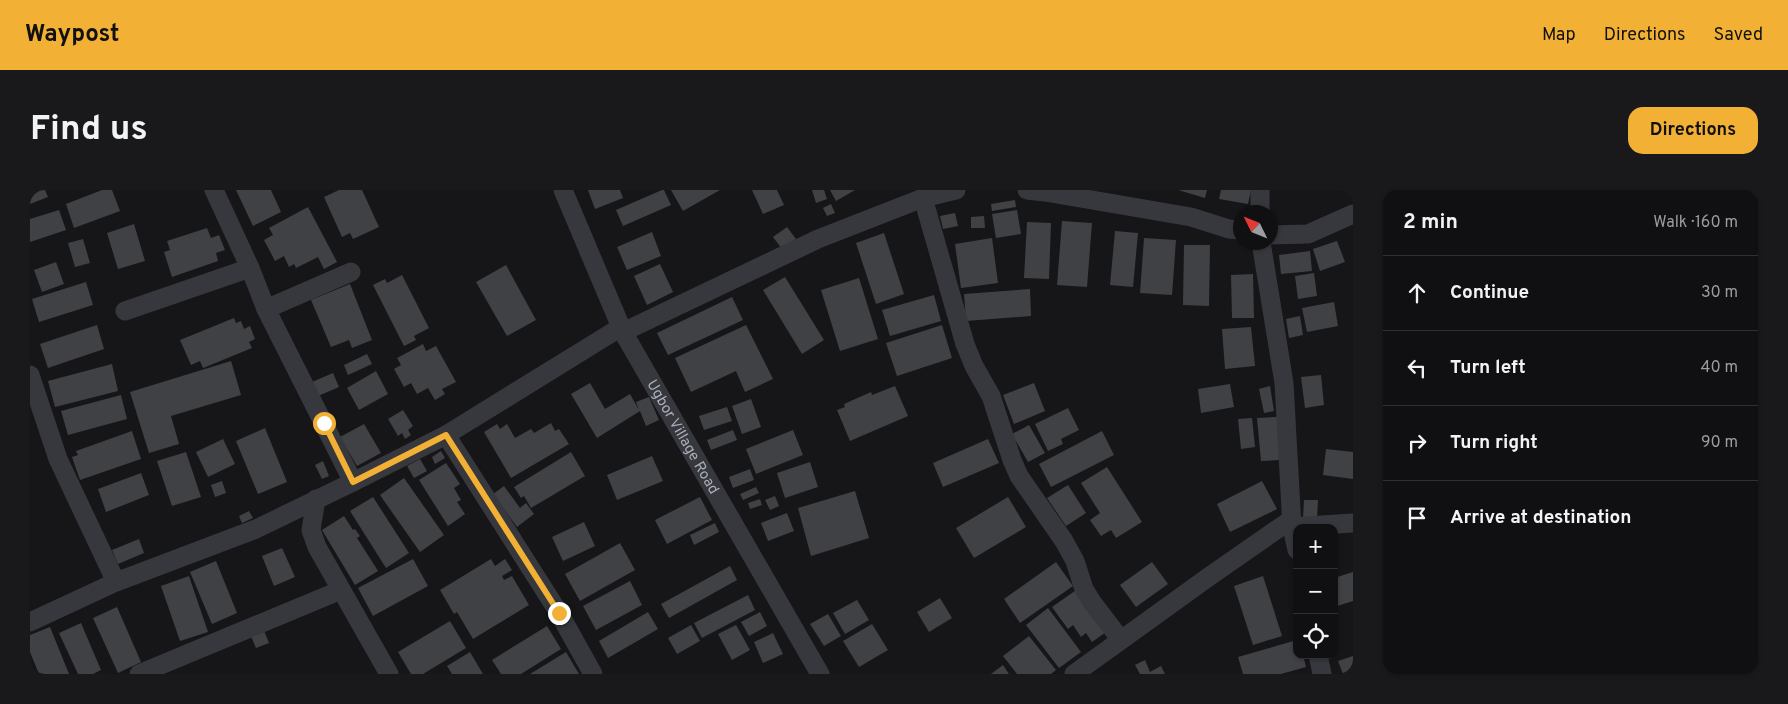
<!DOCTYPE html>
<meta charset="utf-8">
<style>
:root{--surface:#101012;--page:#19191b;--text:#f1f3f6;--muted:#9c9d9f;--line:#303032;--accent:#f2b134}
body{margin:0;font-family:Overpass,sans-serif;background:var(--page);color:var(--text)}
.controls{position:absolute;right:15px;bottom:15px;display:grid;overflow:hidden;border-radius:10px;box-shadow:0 1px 4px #0004}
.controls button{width:45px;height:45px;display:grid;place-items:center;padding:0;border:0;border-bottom:1px solid var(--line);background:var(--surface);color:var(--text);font:25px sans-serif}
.compass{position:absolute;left:1203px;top:15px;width:45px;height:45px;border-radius:50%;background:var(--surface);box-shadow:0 1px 4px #0004;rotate:313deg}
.stop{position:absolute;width:15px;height:15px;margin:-11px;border:4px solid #f2b134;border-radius:50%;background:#fff}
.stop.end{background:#f2b134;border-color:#fff;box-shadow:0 1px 5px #0008}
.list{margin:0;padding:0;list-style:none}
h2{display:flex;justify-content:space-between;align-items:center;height:65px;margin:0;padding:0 20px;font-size:21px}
h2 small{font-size:16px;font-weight:400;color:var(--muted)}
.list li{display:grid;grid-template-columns:32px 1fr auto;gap:15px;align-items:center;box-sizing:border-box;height:75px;padding:0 20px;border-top:1px solid var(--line)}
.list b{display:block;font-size:19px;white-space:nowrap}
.list em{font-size:16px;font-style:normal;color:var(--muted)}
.icon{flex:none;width:28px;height:28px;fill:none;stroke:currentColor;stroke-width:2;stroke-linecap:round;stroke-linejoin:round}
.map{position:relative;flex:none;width:1323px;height:484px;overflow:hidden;border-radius:15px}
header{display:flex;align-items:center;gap:30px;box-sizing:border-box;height:70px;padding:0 25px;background:var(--accent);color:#111}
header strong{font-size:24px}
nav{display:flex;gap:28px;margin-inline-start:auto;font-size:18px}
.intro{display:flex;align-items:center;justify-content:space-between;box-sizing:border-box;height:120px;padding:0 30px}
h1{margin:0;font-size:35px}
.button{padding:12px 22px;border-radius:15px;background:var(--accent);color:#111;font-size:18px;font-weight:700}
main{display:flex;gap:30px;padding:0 30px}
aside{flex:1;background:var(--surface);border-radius:15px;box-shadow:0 1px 4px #0004}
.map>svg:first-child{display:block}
.building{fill:#404145}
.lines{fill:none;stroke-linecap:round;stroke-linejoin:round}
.minor{stroke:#37383d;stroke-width:19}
.route{stroke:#f2b134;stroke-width:6}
.labels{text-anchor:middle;stroke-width:4;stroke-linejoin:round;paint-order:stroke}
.street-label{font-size:15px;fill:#a8adb8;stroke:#111113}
</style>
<header>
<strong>Waypost</strong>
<nav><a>Map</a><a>Directions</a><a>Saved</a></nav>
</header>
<div class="intro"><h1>Find us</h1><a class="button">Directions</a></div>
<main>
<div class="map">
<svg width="1323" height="484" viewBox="0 0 1323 484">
<rect width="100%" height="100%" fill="#161618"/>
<g class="building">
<path d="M0,0H15L18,7L0,14Z"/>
<path d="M72,0H82L90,21L44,38L36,14Z"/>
<path d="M206,0H241L251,22L223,36Z"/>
<path d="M309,0H332L349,37L323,49L320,43L312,47L294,7Z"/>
<path d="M558,0H590L593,8L565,19Z"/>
<path d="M632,0H634L641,15L593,36L586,20Z"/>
<path d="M641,0H690L653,21Z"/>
<path d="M722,0H747L754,15L733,24Z"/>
<path d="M782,0H794L797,9L786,13Z"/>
<path d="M800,0H825L806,11Z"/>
<path d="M1148,0H1177L1175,8Z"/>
<path d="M1191,0H1221L1218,14L1189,9Z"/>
<path d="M985,10L986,17L962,21L961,14Z"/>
<path d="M801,14L805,23L797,26L793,18Z"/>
<path d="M278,17L307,72L294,79L288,67L266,78L264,74L259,77L254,66L245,71L234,50L243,45L239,38Z"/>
<path d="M29,20L36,40L0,52V29Z"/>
<path d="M987,20L991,44L966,48L962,24Z"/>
<path d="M925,23L928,36L913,39L910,26Z"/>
<path d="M954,26L955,38H941V27Z"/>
<path d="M1032,31L1062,33L1057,97L1027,95Z"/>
<path d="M997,32L1021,33L1019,89L994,88Z"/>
<path d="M104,34L115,71L88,79L77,43Z"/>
<path d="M757,37L766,49L752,59L743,47Z"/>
<path d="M177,38L181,48L189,45L195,60L186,63L188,71L142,87L134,62L140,60L137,51Z"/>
<path d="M1085,41L1108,43L1103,97L1080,95Z"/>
<path d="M622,42L631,66L597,80L587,57Z"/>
<path d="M854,43L874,104L846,114L826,53Z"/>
<path d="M962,48L968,93L931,98L925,54Z"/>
<path d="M1114,48L1146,50L1142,105L1110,103Z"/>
<path d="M53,49L60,73L45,77L38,53Z"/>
<path d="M1307,51L1315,72L1290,81L1283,59Z"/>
<path d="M1154,55H1180L1179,116L1153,115Z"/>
<path d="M1280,61L1282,81L1251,84L1249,65Z"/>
<path d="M26,72L34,94L12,102L4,80Z"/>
<path d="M630,74L643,102L617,115L604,86Z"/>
<path d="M476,75L506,130L477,146L446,92Z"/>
<path d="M1284,83L1287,106L1268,109L1265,86Z"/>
<path d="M1223,84L1224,128H1202L1201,85Z"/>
<path d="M372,85L399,138L384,146L386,150L374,156L343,95L355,89L357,93Z"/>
<path d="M755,87L794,150L772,164L733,100Z"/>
<path d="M829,88L848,149L810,161L791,100Z"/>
<path d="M56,92L63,115L9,132L2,109Z"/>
<path d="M320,94L342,150L322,158L319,150L301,157L281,110Z"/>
<path d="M1000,99L1001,126L936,131L934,104Z"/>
<path d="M904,105L911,131L860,146L852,120Z"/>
<path d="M702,107L713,130L638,165L627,143Z"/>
<path d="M1304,112L1308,136L1277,142L1272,118Z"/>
<path d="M1270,126L1273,145L1259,148L1256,129Z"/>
<path d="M204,128L206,133L211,131L214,139L220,136L225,149L219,152L222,158L173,178L170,171L161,175L150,150Z"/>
<path d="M67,135L74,159L18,178L10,154Z"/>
<path d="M716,135L743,189L715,202L706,181L661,202L645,168Z"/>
<path d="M912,135L922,168L867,186L856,153Z"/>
<path d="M1221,137L1225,176L1195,179L1192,139Z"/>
<path d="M393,154L396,161L406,156L426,192L412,199L415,204L405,210L398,198L387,204L381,193L374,197L364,179L371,175L367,168Z"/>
<path d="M337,164L342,174L318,185L314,175Z"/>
<path d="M201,171L211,205L141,226L149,254L119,263L100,202Z"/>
<path d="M82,174L88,201L25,217L18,191Z"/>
<path d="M346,181L358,204L329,220L317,198Z"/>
<path d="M303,183L309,197L288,206L282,192Z"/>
<path d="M1291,185L1294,215L1275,218L1271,187Z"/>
<path d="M560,193L575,219L600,204L609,220L606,212L619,207L629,230L616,236L610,221L567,248L541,204Z"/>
<path d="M1004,193L1015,221L984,234L973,205Z"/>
<path d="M1200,194L1204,217L1171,223L1168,199Z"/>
<path d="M865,196L878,226L820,251L807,220L815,217L814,214L841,202L842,205Z"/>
<path d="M1240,196L1244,221L1234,223L1229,199Z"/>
<path d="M91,205L97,229L38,245L31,221Z"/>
<path d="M721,209L731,237L712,244L702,216Z"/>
<path d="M697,217L702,231L674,240L669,226Z"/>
<path d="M1038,218L1049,240L1031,249L1033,254L1018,261L1005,234Z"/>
<path d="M373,220L383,236L378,240L381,245L375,249L372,243L368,246L358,229Z"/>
<path d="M1247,227L1251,270L1231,271L1227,228Z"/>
<path d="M1222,228L1225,257L1211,259L1208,229Z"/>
<path d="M521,233L525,241L529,239L539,254L481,288L454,242L467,234L470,239L477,234L485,248L501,239L504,243Z"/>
<path d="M334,234L351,263L327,276L310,247Z"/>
<path d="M999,235L1015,263L998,272L982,244Z"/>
<path d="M235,238L257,292L228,304L206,251Z"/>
<path d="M703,240L707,250L681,260L677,250Z"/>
<path d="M763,240L773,265L726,284L716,259Z"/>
<path d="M102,241L111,269L50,290L42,267L48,265L46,261Z"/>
<path d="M1072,241L1084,265L1021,297L1009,274Z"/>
<path d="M193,249L205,274L178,287L166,262Z"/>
<path d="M958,249L969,273L913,297L903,273Z"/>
<path d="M1296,259L1323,262V289L1293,285Z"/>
<path d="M411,261L415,268L405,274L402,267Z"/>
<path d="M156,262L171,307L142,316L127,271Z"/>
<path d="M541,262L555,286L501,318L494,306L491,308L484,297Z"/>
<path d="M622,266L633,291L587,310L577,285Z"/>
<path d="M390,269L397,281L384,288L377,276Z"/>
<path d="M293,271L299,286L292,289L285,275Z"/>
<path d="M780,272L788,297L755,308L747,283Z"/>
<path d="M416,273L430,294L424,298L431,310L427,312L435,324L418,336L389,290Z"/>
<path d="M1077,277L1112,332L1086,348L1081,340L1071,346L1060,330L1070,323L1051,293Z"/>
<path d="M720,279L724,290L703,298L699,287Z"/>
<path d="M111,283L119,305L76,322L68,299Z"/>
<path d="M374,288L414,345L390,362L350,305Z"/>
<path d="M192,291L196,303L185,307L181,295Z"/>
<path d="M1232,291L1247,319L1200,342L1187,314Z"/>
<path d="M1038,295L1056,323L1036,336L1017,308Z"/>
<path d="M474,296L490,318L496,313L504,324L487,337L463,304Z"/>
<path d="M726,297L729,303L713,310L710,304Z"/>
<path d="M825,301L839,348L781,366L768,318Z"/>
<path d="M745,306L749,316L740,320L735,310Z"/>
<path d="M343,307L379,363L356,378L320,321Z"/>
<path d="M670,307L682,330L637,354L625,330Z"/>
<path d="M978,307L996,337L944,368L926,338Z"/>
<path d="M730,309L732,315L720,319L718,313Z"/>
<path d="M1274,310H1288L1287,328H1273Z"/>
<path d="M219,321L223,328L212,333L209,326Z"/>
<path d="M757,323L764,341L738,351L731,333Z"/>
<path d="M314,326L323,340L325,339L330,346L327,348L348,381L325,395L292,340Z"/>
<path d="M554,332L565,356L533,371L522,347Z"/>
<path d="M685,333L689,342L664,355L660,345Z"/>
<path d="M109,349L114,363L88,374L82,360Z"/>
<path d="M590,353L605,380L550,411L535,384Z"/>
<path d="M252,358L265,387L244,396L232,366Z"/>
<path d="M383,369L398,396L343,426L328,398Z"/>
<path d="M461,369L465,376L475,369L482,380L472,386L474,390L482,386L499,415L443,449L427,422L424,424L410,400Z"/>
<path d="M186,371L207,423L182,434L160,382Z"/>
<path d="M1026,372L1043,396L990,433L974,409Z"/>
<path d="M1122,372L1138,394L1106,417L1090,395Z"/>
<path d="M700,376L707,390L639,428L631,414Z"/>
<path d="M1323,382V411L1304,417V388Z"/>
<path d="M159,386L178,442L150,451L131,396Z"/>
<path d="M1233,386L1252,446L1223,455L1204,396Z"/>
<path d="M600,391L612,415L566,440L553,416Z"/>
<path d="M1049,398L1079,440L1062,452L1056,443L1051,447L1043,435L1038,439L1022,417Z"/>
<path d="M718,405L725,420L672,448L664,433Z"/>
<path d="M910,408L922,428L899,442L887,422Z"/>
<path d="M827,410L839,430L815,444L803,423Z"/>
<path d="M87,417L111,472L88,483L63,428Z"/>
<path d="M1018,418L1051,462L1029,478L996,435Z"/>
<path d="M618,422L628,439L578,468L569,451Z"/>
<path d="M730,422L737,436L719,446L711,432Z"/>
<path d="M798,424L811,446L794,456L780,434Z"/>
<path d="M420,431L436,458L393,484H381L368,462Z"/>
<path d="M51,433L71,480L63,484H48L29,443Z"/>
<path d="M842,434L858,460L829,477L813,451Z"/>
<path d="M661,435L670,451L647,464L638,448Z"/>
<path d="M706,435L720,460L702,470L688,444Z"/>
<path d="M517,436L531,459L491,484H471L462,470Z"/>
<path d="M20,437L39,484H9L0,462V445Z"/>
<path d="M233,438L239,453L226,458L220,444Z"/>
<path d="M743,443L753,464L733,473L724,452Z"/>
<path d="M999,446L1026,480L1021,484H987L973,466Z"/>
<path d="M1267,450V465H1273L1276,477L1251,484H1213L1208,467Z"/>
<path d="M440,462L453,484H422L417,476Z"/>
<path d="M536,462L549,484H500Z"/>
<path d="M1323,466V484H1313L1308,471Z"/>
<path d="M1115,470L1120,482L1131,476L1135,484H1110L1105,475Z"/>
<path d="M973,475L979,484H961Z"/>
</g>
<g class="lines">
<g class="minor">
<path d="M184,0L220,78L236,119L323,292"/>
<path id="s1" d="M533,0L593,142L790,484"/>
<path d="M997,0L1015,2L1161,27L1199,39L1210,40"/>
<path d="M893,8L935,154L944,176L961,206L982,270L989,286L1034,351L1045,371L1054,399L1062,412L1091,450"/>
<path d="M1230,22V0"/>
<path d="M1240,45L1278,44L1323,24"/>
<path d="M1231,52L1254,193L1262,337L1267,360"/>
<path d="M236,119L321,82"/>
<path d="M95,121L220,78"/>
<path d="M593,142L788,49L893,8L926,0"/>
<path d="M0,185L28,269L86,392"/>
<path d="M416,245L529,423L563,484"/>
<path d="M286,309L281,340L287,357L359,484"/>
<path d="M1262,337L1323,333"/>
<path d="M0,432L86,392L226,339L323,292L416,245L591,137"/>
<path d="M1288,465L1292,484"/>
<path d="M109,484L311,400"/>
<path d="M1044,484L1180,386L1262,329"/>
</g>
</g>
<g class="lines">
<path class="route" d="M294,233L323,292L416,245L529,423"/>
</g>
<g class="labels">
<g class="street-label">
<text dy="5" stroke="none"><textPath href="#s1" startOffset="275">Ugbor Village Road</textPath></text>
</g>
</g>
</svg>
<div class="controls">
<button>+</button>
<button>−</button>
<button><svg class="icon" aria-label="locate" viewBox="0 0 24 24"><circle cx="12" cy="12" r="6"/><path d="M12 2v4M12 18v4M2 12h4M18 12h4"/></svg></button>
</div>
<svg class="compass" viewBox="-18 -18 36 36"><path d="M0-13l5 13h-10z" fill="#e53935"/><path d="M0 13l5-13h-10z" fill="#9c9d9f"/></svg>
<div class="stop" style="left:294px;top:233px"></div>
<div class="stop end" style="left:529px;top:423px"></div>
</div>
<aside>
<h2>2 min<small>Walk · 160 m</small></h2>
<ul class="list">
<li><svg class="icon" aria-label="ahead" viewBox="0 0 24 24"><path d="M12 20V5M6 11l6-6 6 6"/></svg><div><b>Continue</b></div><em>30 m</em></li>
<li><svg class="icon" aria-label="left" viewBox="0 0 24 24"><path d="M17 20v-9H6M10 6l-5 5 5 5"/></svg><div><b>Turn left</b></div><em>40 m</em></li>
<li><svg class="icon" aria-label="right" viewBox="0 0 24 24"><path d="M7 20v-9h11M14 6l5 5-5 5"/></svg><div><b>Turn right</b></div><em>90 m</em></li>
<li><svg class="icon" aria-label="arrive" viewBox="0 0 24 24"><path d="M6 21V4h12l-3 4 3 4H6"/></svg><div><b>Arrive at destination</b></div></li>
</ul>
</aside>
</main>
